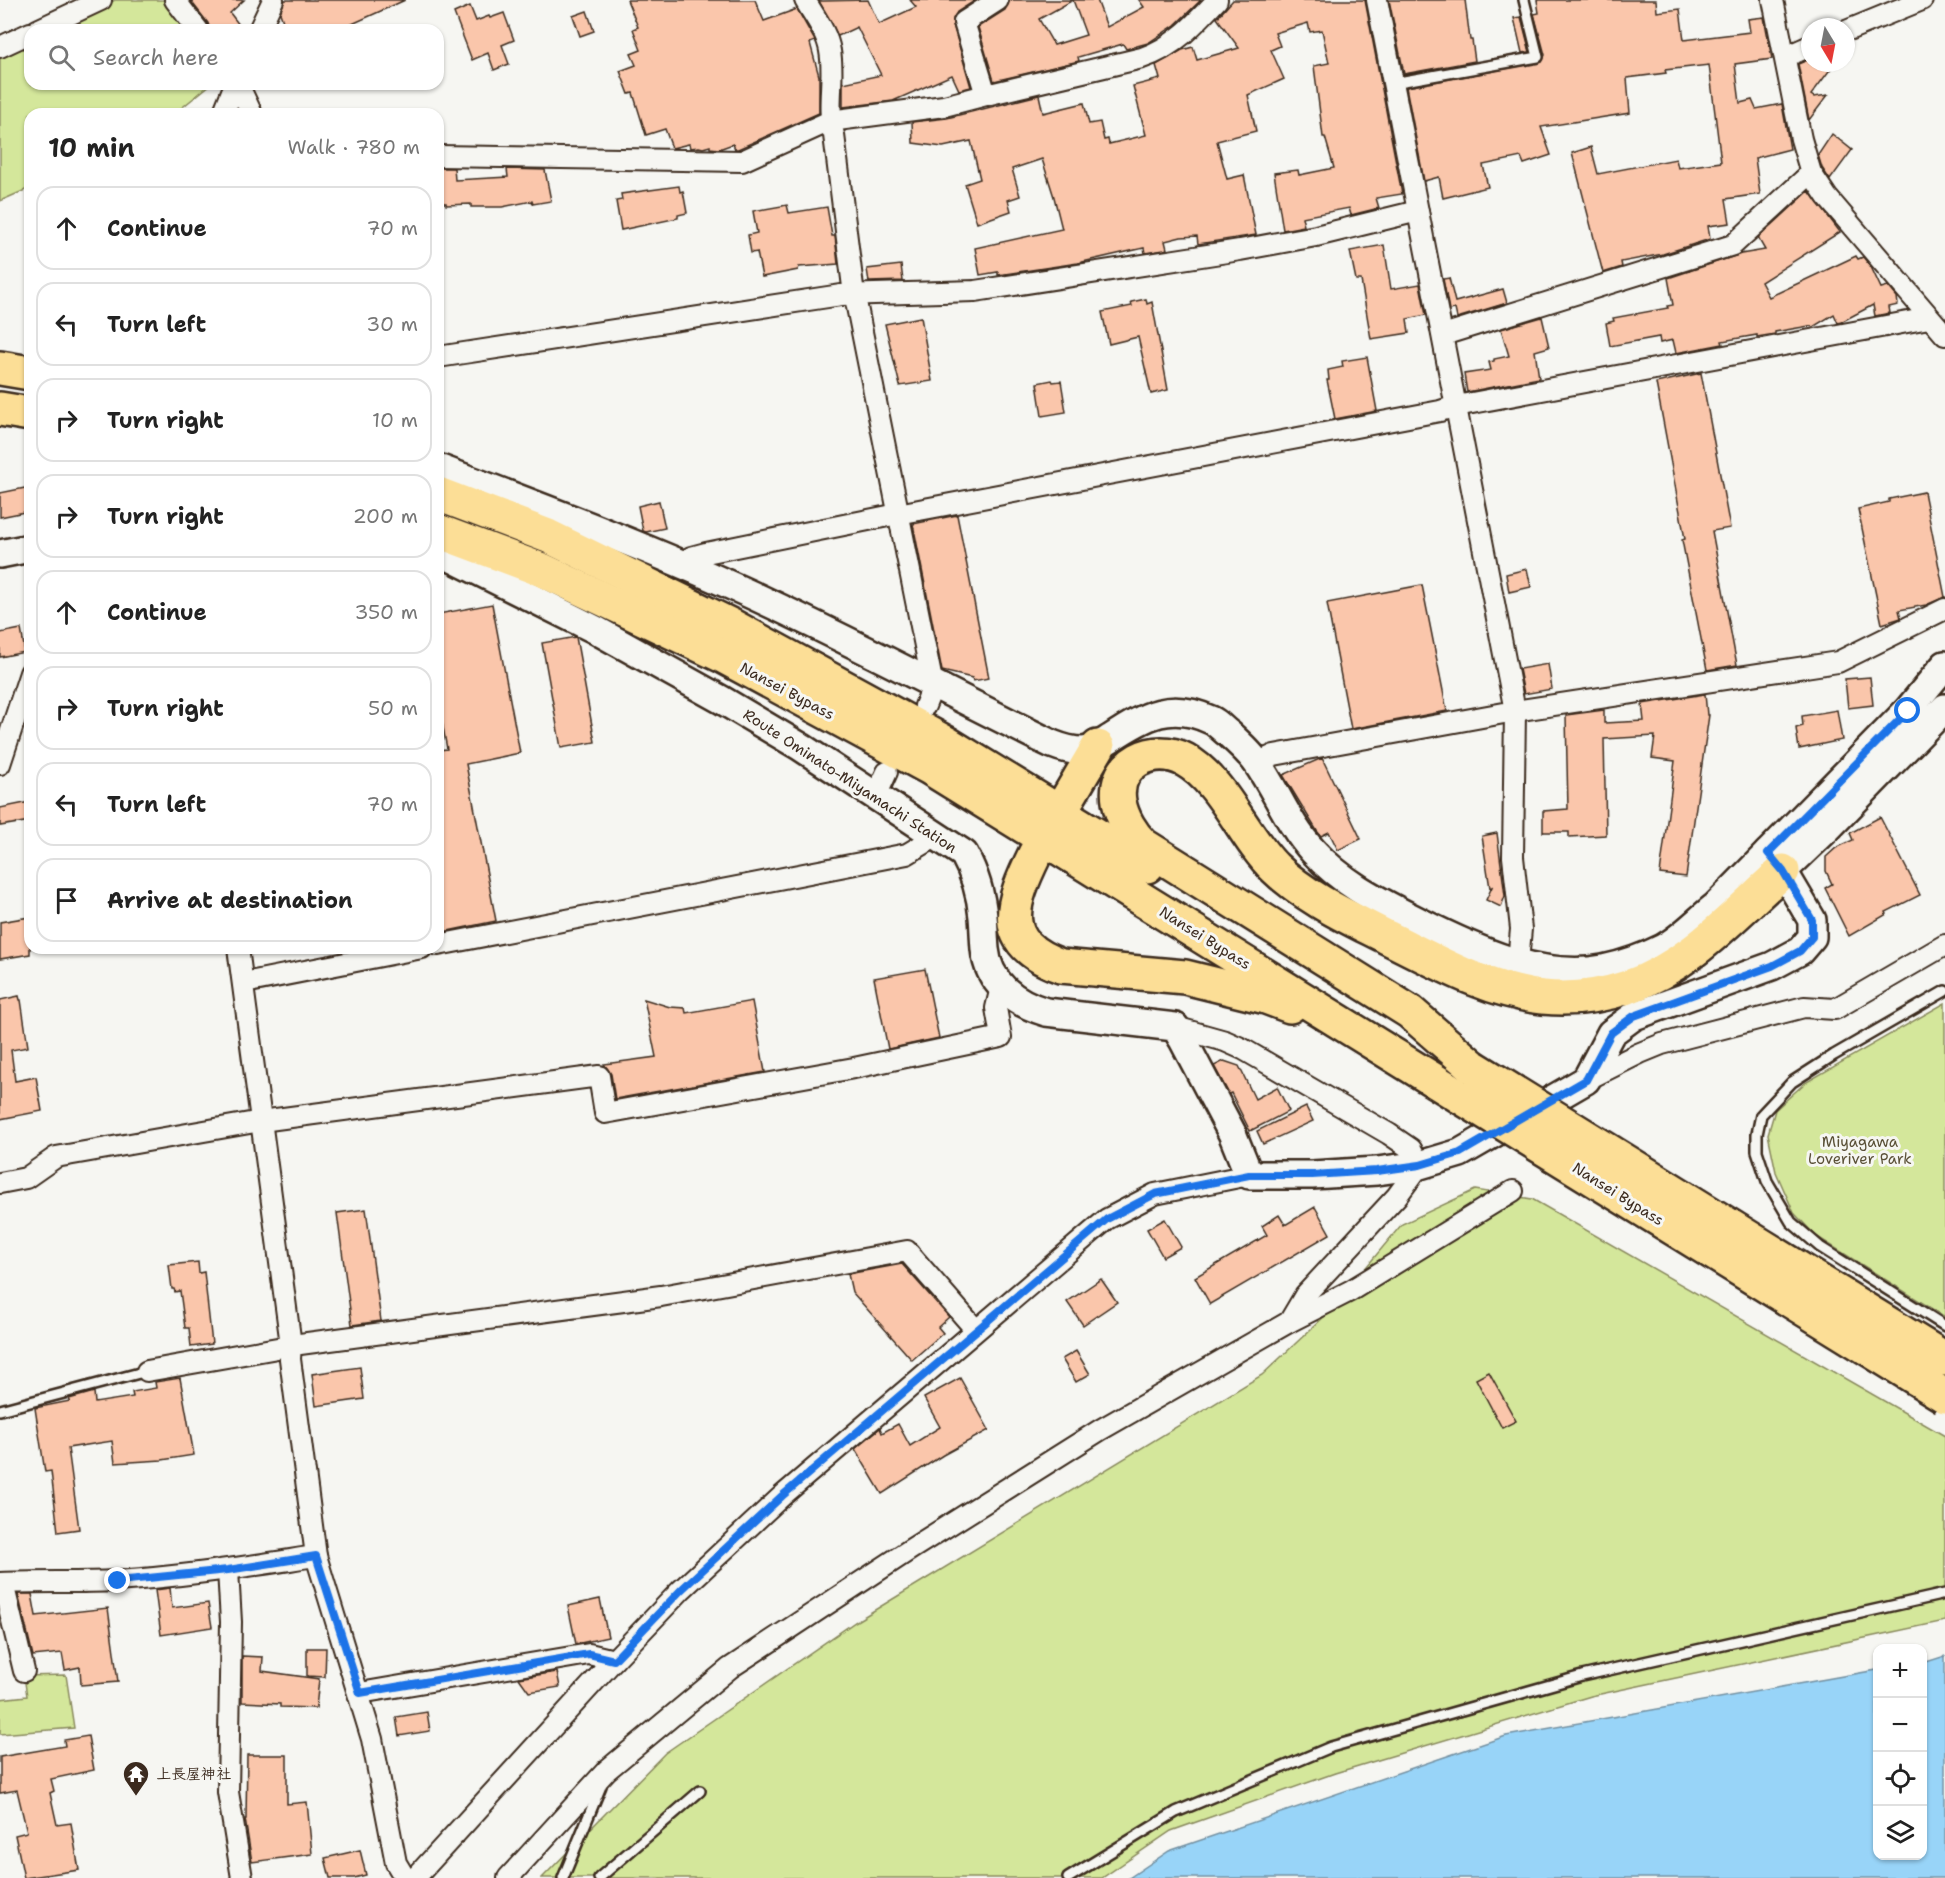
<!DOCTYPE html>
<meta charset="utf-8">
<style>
:root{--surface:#fff;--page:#f6f6f6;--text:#222;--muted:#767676;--line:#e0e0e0}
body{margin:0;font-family:"Shantell Sans","Klee One",sans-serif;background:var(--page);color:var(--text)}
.controls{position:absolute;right:18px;bottom:18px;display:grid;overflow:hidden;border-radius:12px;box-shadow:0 2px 4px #0004}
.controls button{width:54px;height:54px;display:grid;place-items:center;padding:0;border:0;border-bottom:2px solid var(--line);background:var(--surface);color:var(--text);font:30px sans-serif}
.compass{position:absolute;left:1801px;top:18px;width:54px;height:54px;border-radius:50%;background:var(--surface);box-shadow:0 2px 4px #0004;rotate:170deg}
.stop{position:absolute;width:18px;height:18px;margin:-14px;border:4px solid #1a73e8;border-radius:50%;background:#fff}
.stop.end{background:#1a73e8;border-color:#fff;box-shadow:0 2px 6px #0008}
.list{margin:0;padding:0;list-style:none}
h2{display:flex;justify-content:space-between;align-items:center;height:78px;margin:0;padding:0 24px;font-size:26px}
h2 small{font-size:20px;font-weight:400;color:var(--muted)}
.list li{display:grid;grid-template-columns:39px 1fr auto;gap:18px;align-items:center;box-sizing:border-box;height:84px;margin:0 12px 12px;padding:0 12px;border:2px solid var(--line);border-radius:18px}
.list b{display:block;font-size:22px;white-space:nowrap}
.list em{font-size:20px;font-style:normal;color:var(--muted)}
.icon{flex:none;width:33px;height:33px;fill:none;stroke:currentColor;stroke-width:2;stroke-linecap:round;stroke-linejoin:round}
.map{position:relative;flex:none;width:1945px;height:1878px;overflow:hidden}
.search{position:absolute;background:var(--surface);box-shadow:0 2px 4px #0004;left:24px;top:24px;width:420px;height:66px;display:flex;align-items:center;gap:15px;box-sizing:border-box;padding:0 21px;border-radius:18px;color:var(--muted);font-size:22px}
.panel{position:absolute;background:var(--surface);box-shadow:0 2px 4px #0004;left:24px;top:108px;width:420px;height:846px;border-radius:18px}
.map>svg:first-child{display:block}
.green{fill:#d4e79b;stroke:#88885c;stroke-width:1.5}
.water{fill:#98d4f8;stroke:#7390a1;stroke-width:1.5}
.building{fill:#fac6ab;stroke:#3b2a1e;stroke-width:1.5;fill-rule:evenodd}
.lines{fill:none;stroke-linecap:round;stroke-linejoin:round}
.lane-casing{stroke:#3b2a1e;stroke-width:14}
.street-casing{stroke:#3b2a1e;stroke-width:24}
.secondary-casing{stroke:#3b2a1e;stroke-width:32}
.highway-casing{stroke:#3b2a1e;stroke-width:38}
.lane{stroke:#f6f6f2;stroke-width:9}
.street{stroke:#f6f6f2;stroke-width:20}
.secondary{stroke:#f6f6f2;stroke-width:27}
.highway{stroke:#fcde96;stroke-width:33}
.highway-bridge-casing{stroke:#3b2a1e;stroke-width:38;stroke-linecap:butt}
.highway-bridge{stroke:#fcde96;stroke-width:33}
.route{stroke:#1a73e8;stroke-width:8}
.labels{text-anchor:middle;stroke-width:6;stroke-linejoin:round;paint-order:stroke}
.street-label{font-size:15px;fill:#3b2a1e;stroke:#f6f6f2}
.park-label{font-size:15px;fill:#5a5037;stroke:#f6f6f2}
.poi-label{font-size:15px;font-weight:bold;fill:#3b2a1e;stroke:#f6f6f2;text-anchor:start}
</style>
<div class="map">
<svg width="1945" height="1878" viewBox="0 0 1945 1878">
<rect width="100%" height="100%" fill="#f6f6f2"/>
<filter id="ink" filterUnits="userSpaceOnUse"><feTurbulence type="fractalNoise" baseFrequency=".0167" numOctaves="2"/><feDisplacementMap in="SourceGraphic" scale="12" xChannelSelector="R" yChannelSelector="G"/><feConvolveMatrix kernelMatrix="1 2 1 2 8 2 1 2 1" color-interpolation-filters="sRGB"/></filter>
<g filter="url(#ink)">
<g class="green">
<path d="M115,0H165L188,30H53Z"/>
<path d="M30,41V84H211L174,114H30V188L0,201V56Z"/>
<path d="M1945,1003V1317L1816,1236L1794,1213L1776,1172L1768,1134L1775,1110L1805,1083Z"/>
<path d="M1475,1190L1532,1199L1945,1436V1621L1591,1696L1335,1773L1171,1831L1102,1878H542L665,1753L855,1622L1262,1375L1328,1313L1402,1224Z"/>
<path d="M66,1675L74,1728L0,1734V1699L27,1696L24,1676Z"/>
</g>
<path class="water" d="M1945,1656V1878H1129L1169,1851L1506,1736L1877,1670L1878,1856H1922L1923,1663Z"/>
<g class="building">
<path d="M190,0H244L230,13L243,30H210L208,23Z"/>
<path d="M285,0H405L339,30H286L280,13Z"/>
<path d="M627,0H755L764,21L797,9L815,41L810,43L819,76V113L738,149H735L733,144L719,149L710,148V146L703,148L699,147L690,148L689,144L672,148L665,129L646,135L633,93L629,94L620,71L636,65L631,54L641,50L633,29L638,27Z"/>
<path d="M868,0L879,24L916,7L910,0H976L957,12L953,19V25L971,87L959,90L952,75L893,101L843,107V83L881,75L857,27L838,36L819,1Z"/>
<path d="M1010,0H1097L1107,27L1144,7L1139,0H1201L1175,25L1148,43L1126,49L1123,44L1078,57L1079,61L994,81L978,27L1005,10ZM1073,0L1086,35L1054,45L1039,19Z"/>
<path d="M1233,0H1365L1402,194L1376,198L1379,208L1351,215L1349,208L1302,217L1304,226L1283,230L1274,173L1298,170L1299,175L1334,168L1325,137H1323L1314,66L1329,63L1322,30L1310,32L1308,23L1275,33L1280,46L1271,50L1284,79L1248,95L1256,131L1217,141L1227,179L1244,175L1256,235L1198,244L1197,236L1181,237L1165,241L1167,249L1164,250L1145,253L1144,248L1078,263L998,275V272L980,275L975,248L1062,229L1054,197L1042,159L1012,169L1020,196L1008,200L1011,211L977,223L965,184L980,179L971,141L943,147L913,143L912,122L947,118L1039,95L1043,113L1084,103L1089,124L1100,122L1104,140L1108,139L1109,144L1146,135L1133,86L1160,79L1156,65L1182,50L1193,47L1197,60L1239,48L1217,18Z"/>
<path d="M1389,0H1465L1470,40H1472L1475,61L1404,74Z"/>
<path d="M1537,0H1656L1657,12L1680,9L1684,40L1750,32L1748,19L1764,17L1772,59L1735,64L1740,103L1752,100L1756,109L1782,104L1790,149L1755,158L1760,194L1726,199L1730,223L1708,226L1710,239L1663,254L1621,262L1622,267L1603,273L1572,153L1591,147L1598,174L1676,159L1678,168L1721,162L1709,65L1665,70L1666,73L1627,78L1630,113L1541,127L1551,155L1524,164L1521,157L1483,165L1488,187L1443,198L1439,177L1424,181L1406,87L1542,62L1545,55L1534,14L1539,13Z"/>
<path d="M470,6L476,21L489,16L490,18L504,13L514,40L502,45L509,64L494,70L488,53L472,60L454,13Z"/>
<path d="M587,11L594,31L580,36L573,16Z"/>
<path d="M1521,17L1530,52L1522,53L1514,18Z"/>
<path d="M1810,59V63H1835L1811,95L1814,97L1828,95L1809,120L1798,64Z"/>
<path d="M1832,134L1852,150L1830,180L1822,168L1818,155Z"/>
<path d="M438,168H454L455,180L508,177L507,169L545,170L551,201L533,204L532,201L502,207H471V204L446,205V203H439Z"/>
<path d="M679,186L680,192L683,191L687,213L678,215V218L621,230L616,201L622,200L621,194Z"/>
<path d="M1809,191L1840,232L1761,282L1769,297L1856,256L1858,259L1863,257L1871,267L1881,288L1888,286L1897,297L1898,305L1889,307L1890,313L1875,316L1873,305L1841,322L1838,323L1834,314L1813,327L1809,326L1775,332V334L1757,337V335L1722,341L1723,344L1676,353L1673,340L1660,343L1659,337L1610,346L1606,323L1614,321L1613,318L1668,308L1667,306L1673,305L1668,278L1741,254L1765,250L1758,238Z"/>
<path d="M787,205L789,213L827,207L832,236H835L838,264L799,267L798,270L762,277L757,252L751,253L748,235L757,233L753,211Z"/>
<path d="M1384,245L1391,289L1420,284L1426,315L1407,319L1409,333L1371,339L1361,280H1356L1350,251Z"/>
<path d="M901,265L903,281L869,282L867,269Z"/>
<path d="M1449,278L1455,302L1503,289L1507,303L1457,318L1455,309L1449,310L1443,279Z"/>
<path d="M1146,299L1147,304L1152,302L1168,390L1151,394L1138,337L1109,344L1102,312L1132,306L1131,302Z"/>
<path d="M921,317L932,381L900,386L885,324Z"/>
<path d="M1542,317L1549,347L1535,351L1539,378L1467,392L1464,374L1491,370L1489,362L1494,361V359L1509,356L1501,329Z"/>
<path d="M1367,357L1377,411L1335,419L1327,380H1329L1328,370L1343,367L1342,361Z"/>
<path d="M1701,373L1730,528L1712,531L1737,665L1707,670L1682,540L1685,539L1656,383Z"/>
<path d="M1052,380L1053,382L1061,381L1066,412L1042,416L1037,383Z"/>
<path d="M30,487V511L0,517V493Z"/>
<path d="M1924,492L1945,597L1926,605L1899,610L1901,618L1882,624L1858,509L1889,502V499Z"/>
<path d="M659,501L665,528L646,532L643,531L638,506Z"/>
<path d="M957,515L989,678L973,681L972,678L942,671L913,524Z"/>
<path d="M1527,569L1531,587L1509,592L1506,574Z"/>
<path d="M1422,585L1447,711L1351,729L1327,603Z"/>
<path d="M492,604L520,753L466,764L496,921L438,933V750L447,749L438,700V614Z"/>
<path d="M21,629L25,652L0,657V633Z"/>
<path d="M576,637L595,742L561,748L542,643Z"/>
<path d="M1548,664L1552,689L1524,694L1519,669Z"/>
<path d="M1870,677L1873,705L1848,708L1845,679Z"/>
<path d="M1705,694L1707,715H1709L1686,877L1660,874L1675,761L1652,758L1655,736L1604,739L1606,835L1569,837V832H1543V811L1568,809L1566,715L1604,710V723L1644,721L1642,704Z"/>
<path d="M1837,710L1842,740L1799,749L1796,728L1803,726L1802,716Z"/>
<path d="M1322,758L1361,839L1338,850L1329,832L1321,836L1317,831L1283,775Z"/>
<path d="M30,802V821L0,826V808Z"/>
<path d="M1880,817L1920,895L1886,912L1887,914L1849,936L1825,888L1832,884L1826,871V857L1836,848L1853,840L1850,833Z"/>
<path d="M1497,833L1505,896L1501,907L1486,900L1492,887L1490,888L1482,836Z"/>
<path d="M30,917V954L0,959V922Z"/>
<path d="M925,969L939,1038L888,1049L874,978Z"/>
<path d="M19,996L20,1000H21L28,1047L11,1050L15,1081L36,1077L42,1111L0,1119V1000Z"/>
<path d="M644,999L670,1007L685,1008L686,1013L752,1001L765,1072L615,1099L611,1074L604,1064L656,1057Z"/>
<path d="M1224,1061L1239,1066L1255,1099L1277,1087L1289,1111L1250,1131L1231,1093L1229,1094L1214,1066Z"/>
<path d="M1306,1107L1313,1121L1263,1144L1257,1131Z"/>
<path d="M1315,1207L1330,1234L1210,1304L1195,1277L1267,1235L1262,1226L1279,1215L1285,1225Z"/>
<path d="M366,1209L381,1321L352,1325L337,1213Z"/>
<path d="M1165,1219L1181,1247L1163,1257L1147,1229Z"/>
<path d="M198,1262L199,1273L204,1272L212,1344L191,1347L189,1328H185L180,1291L175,1292L174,1289H172L169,1265Z"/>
<path d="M902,1264L949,1317L938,1327L943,1333L912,1360L852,1292L848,1274Z"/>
<path d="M1101,1279L1117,1302L1083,1325L1067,1302Z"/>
<path d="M1076,1351L1090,1374L1076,1382L1062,1359Z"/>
<path d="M360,1367L364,1399L316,1406L312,1374Z"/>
<path d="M1489,1372L1516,1421L1502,1428L1476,1379Z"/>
<path d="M180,1378L194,1455L162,1460L115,1463L112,1441L68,1448L79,1529L58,1532L51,1471L45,1472L35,1408L70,1401L69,1399L94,1392L95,1403L133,1397L132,1392L156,1388L155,1382Z"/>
<path d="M960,1378L989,1430L943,1455L882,1494L855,1449L880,1428L882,1433L898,1424L910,1446L940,1427L924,1398Z"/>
<path d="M170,1588L172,1608L208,1603L212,1627L161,1635L155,1590Z"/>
<path d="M18,1594H32L36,1616L108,1608L118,1682L81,1685L80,1667L65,1670L62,1653L33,1656Z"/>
<path d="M600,1599L608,1637L576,1644L568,1606Z"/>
<path d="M307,1648H326L325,1677L307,1676Z"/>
<path d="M242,1656L263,1657L262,1671L319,1679L316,1708L280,1707V1704L242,1702Z"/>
<path d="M557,1672L560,1687L529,1692L519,1678Z"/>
<path d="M427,1712L430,1731L399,1736L396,1717Z"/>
<path d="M88,1736L94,1770L51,1779L54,1791L50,1793L57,1825L71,1823L79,1870L24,1878L15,1835L27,1832L17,1790L0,1793V1757L65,1746L64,1740Z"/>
<path d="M247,1755H287V1804L307,1802L312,1854L252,1862L245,1819H246Z"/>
<path d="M360,1850L366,1875L354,1878H330L325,1858Z"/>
</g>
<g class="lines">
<g class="lane-casing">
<g id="lane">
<path d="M1393,83L1538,57L1524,0"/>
<path d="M1945,991L1834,1055L1792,1082L1761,1115L1757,1134V1151L1767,1181L1791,1222L1820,1247L1945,1326"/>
<path d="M0,1410L147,1371"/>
<path d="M563,1878L601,1786"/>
<path d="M599,1878L700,1791"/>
<path d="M1068,1878L1176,1812L1331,1747L1582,1676L1945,1594"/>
</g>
</g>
<g class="street-casing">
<g id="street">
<path d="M175,0L198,30"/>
<path d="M805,0C814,16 827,32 830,51C835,78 826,107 834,135L853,287L933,686L925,706"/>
<path d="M1377,0L1515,711L1513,857L1521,929L1518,962"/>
<path d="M1773,0L1801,139L1811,173L1827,197L1945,335"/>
<path d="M37,30L101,0"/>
<path d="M259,30L273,0"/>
<path d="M1846,31L1922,0"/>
<path d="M0,47L30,33"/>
<path d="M1785,57L1810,46"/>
<path d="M238,84L252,114"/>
<path d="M986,95L964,22L998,0"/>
<path d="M223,114L235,84"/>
<path d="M438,156L742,161L830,121L944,106L986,95L1142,58C1173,48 1195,24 1217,0"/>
<path d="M1443,335L1733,245L1811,173"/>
<path d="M438,357L841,295L975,291L1240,250L1316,236L1418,211"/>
<path d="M681,563L691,557L706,553L898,514L1440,411L1456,406L1929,318"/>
<path d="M1257,763L1274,755L1515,711L1838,662L1945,609"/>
<path d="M0,764L30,673"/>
<path d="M876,796L887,772"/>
<path d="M438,945L907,854L937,836"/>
<path d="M238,948L291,1345L290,1359L316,1556L372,1739L396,1863L405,1878"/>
<path d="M244,983L422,948"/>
<path d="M1175,1027L1225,1041L1243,1049L1389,1134L1411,1149L1420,1165L1397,1196L1305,1295L1289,1322"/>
<path d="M1586,1080L1640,1053L1662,1044L1804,1007L1835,1009L1945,945"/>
<path d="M0,1183L26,1178L56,1157L261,1121L599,1076L605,1113L854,1068L1001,1037L996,1008L1001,987"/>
<path d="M147,1371L300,1344L661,1296L907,1251L976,1330"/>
<path d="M228,1570L231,1622L228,1792L242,1878"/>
<path d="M0,1583C38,1581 77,1583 115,1581C182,1577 249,1566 316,1556"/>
<path d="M3,1583L24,1671"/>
<path d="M360,1693L589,1654L614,1660"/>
<path d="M415,1878L614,1660L681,1590L782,1496L1107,1219L1155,1194L1249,1175"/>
<path d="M508,1878L607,1770L730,1668L911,1549L1100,1430L1289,1322L1350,1291L1513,1191"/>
</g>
</g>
<g class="secondary-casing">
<g id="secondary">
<path d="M438,468C549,510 660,552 767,602C863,647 957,697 1052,744C1062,748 1072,751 1083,751C1094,750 1103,743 1111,738C1146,715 1171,701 1211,720C1218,723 1223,730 1229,734C1239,743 1250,753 1257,763C1277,792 1289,825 1313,851C1343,884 1379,901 1418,921C1472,948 1540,981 1603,969C1622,965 1645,957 1663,948C1682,938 1699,919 1716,906L1908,710L1945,665"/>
<path d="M438,551L596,630L722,700L801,747L964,854C975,874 981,894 983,917C984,927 984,938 985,949C988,983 1015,1003 1046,1012L1175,1027L1183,1040L1232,1133L1249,1175H1312L1377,1171L1420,1165L1460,1153L1586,1080L1611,1033L1634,1016L1772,966L1800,951L1812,937V920L1783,871L1768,853"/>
<path d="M0,554L30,548"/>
<path d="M1783,871L1827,829L1945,708"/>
</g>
</g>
<g class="highway-casing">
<g id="highway">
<path d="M0,368L30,373"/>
<path d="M0,409L30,414"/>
<path d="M438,494L548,536L730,625L948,744L1147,866"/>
<path d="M438,531L542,570L721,655L930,768L1461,1097"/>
<path d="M1068,798L1098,747"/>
<path d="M1035,854C1011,903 996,943 1061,966L1185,977L1266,997L1290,1006"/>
<path d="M1473,1067L1410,1012L1143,845C1121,824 1103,780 1138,760C1153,752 1170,752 1185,760C1223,781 1243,837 1275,868C1306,898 1348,917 1387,937C1436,961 1487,991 1543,997C1571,1000 1601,996 1628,987C1691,965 1734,914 1783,871"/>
</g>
</g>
<use href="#lane" class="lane"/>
<use href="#street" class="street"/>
<use href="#secondary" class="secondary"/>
<use href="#highway" class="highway"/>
<g class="highway-bridge-casing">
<g id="highway-bridge">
<path d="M1473,1067L1945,1359"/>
<path d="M1461,1097L1945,1396"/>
</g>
</g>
<use href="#highway-bridge" class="highway-bridge"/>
</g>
</g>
<g class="lines" filter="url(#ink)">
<path class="route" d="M118,1581L228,1570L316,1556L360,1693L589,1654L614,1660L681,1590L782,1496L1107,1219L1155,1194L1249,1175H1312L1377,1171L1420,1165L1460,1153L1586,1080L1611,1033L1634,1016L1772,966L1800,951L1812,937V920L1783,871L1768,853L1908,711"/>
</g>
<defs>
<g id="temple-pin" transform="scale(1.35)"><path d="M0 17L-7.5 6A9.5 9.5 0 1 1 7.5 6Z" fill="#3b2a1e" stroke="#f6f6f2"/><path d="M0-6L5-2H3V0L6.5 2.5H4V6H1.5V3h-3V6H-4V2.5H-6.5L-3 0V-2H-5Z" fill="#fff"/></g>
</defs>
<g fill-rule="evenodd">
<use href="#temple-pin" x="136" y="1774"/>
</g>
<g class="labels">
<g class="street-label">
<text transform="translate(787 691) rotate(28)" y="5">Nansei Bypass</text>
<text transform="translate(850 781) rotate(33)" y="5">Route Ominato-Miyamachi Station</text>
<text transform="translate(1205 938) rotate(32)" y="5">Nansei Bypass</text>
<text transform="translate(1618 1194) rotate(32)" y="5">Nansei Bypass</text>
</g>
<g class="park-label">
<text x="1860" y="1147">Miyagawa<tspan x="1860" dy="17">Loveriver Park</tspan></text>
</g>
<g class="poi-label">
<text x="156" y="1779">上長屋神社</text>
</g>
</g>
</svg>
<div class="controls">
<button>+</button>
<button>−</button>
<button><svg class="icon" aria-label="locate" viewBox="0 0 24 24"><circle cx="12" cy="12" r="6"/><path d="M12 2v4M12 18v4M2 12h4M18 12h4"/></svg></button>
<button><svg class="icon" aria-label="layers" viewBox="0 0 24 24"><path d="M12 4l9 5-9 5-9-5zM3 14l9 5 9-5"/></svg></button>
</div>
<svg class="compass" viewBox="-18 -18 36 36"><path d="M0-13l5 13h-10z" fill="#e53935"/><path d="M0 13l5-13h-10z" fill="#767676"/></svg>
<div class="stop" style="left:1908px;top:711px"></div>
<div class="stop end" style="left:118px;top:1581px"></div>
<div class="search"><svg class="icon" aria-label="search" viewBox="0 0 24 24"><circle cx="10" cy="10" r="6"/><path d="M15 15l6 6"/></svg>Search here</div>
<section class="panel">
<h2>10 min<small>Walk · 780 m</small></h2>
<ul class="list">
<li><svg class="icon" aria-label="ahead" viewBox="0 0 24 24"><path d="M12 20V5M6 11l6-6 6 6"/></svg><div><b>Continue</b></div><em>70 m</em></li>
<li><svg class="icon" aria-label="left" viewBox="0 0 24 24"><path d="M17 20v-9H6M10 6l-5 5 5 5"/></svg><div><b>Turn left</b></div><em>30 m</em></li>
<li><svg class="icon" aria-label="right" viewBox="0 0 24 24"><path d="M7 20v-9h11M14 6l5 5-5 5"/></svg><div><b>Turn right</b></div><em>10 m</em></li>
<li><svg class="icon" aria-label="right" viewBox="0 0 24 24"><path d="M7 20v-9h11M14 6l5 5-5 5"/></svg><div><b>Turn right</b></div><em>200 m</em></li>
<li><svg class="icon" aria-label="ahead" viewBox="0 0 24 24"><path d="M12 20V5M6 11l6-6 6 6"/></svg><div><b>Continue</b></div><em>350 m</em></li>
<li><svg class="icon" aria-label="right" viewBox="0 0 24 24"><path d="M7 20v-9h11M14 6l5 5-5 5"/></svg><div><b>Turn right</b></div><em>50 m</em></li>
<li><svg class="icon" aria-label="left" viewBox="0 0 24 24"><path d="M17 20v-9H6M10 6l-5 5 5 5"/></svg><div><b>Turn left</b></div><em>70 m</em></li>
<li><svg class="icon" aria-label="arrive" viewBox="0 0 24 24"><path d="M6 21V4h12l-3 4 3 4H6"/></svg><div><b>Arrive at destination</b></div></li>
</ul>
</section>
</div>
